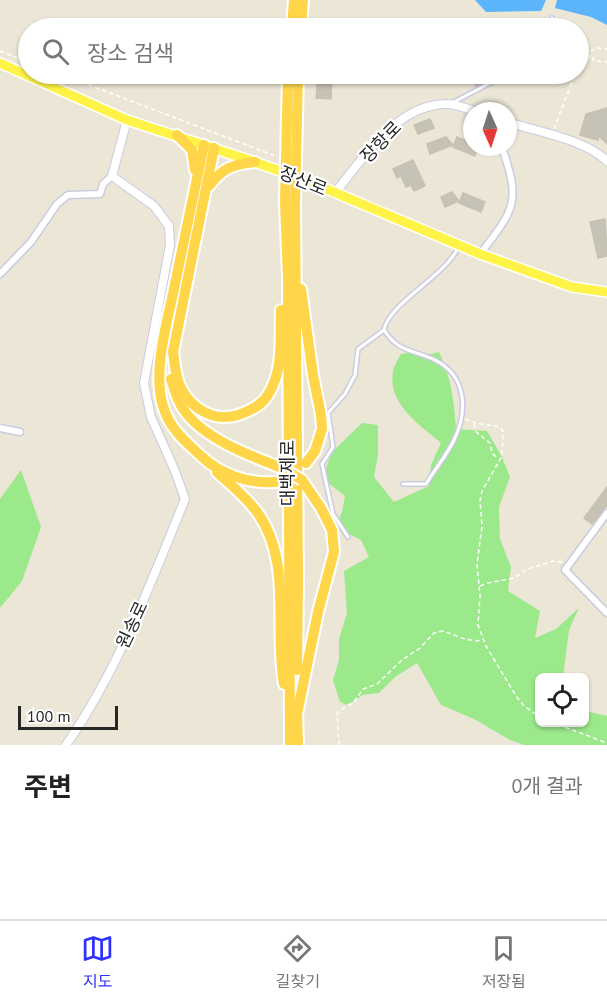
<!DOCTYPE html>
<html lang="ko">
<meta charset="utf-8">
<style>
:root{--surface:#fff;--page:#f6f6f6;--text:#222;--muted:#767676;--line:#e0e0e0;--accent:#2f32ff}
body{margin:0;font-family:"PT Sans","Noto Sans KR",sans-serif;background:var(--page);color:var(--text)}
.controls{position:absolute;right:18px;bottom:18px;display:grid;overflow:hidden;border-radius:9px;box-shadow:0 2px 4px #0004}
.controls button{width:54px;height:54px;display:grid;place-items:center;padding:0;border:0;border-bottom:2px solid var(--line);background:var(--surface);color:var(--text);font:30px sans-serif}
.compass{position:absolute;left:463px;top:102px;width:54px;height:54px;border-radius:50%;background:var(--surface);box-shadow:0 2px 4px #0004;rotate:177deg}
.scale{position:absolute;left:18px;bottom:15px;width:100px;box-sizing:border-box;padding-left:6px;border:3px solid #262626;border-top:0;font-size:16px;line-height:21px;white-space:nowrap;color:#262626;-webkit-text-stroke:4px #fff;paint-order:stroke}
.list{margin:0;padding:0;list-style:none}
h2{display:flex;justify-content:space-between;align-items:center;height:78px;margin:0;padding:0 24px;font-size:26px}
h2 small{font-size:20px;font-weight:400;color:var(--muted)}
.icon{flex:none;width:33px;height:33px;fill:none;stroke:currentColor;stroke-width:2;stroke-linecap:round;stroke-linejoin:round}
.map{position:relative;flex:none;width:607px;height:745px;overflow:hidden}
.search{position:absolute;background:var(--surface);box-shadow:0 2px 4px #0004;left:18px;right:18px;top:18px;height:66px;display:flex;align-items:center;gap:15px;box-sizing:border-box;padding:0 21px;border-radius:33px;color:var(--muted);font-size:22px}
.sheet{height:174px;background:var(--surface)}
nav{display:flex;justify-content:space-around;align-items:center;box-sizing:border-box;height:84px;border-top:2px solid var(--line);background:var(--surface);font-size:16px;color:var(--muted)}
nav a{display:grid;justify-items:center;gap:3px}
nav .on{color:var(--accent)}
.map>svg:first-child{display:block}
.green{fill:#9be98b}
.water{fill:#5cb5fa}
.building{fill:#c6c2b6;stroke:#c6c2b0;stroke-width:1.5}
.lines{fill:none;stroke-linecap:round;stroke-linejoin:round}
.service-casing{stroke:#cbcbe2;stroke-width:6}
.minor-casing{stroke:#cbcbe2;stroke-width:9}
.tertiary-casing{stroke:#cbcbe2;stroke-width:10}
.primary-casing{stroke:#fff;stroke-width:12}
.trunk-casing{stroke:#fff;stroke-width:14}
.path{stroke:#fff;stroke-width:1.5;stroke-dasharray:4.5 3;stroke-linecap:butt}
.service{stroke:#fff;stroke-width:3}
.minor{stroke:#fff;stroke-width:6}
.tertiary{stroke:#fff;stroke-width:8}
.primary{stroke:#fff347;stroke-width:9}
.trunk{stroke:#ffd64a;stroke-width:10}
.trunk-bridge-casing{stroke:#fff;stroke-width:14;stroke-linecap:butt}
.trunk-bridge{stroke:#ffd64a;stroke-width:10}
.labels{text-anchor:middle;stroke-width:4.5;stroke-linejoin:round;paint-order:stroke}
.street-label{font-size:18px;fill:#262626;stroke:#fff}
</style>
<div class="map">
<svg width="607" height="745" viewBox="0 0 607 745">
<rect width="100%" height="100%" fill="#ebe6d6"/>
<g class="green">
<path d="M412,352L420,357L439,352C451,377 454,401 456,429L487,431L502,457L510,477L499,507L500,539L511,567L508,591L540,611L535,638L556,629L579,608L569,630L563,677L540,678V722H584L585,711L607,716V745H524L510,740L474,719L441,705L417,663L395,677L379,693L363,695L347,705L340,702L333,680L339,660V639L347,613L344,571L369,557L361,540L336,527L342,512L345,496L323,479L331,453L362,423L378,425V454L374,477L394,502L429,486L431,465L441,443C420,425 387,404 393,371C394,366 398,359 401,354Z"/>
<path d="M21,470L41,527L22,581L0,608V499Z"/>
</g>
<g class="water">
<path d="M475,0H546L541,11L486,12Z"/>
<path d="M557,0H607V25L591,17L555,8Z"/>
</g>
<g class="building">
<path d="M318,74H332L331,99L316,98Z"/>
<path d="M469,74H483L487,80L476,86Z"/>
<path d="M607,108V144L599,136L598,140L580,135L586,114Z"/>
<path d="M430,119L434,128L418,134L414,125Z"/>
<path d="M446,137L453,145L430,154L427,144Z"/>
<path d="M457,137L472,143V147H478L475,156L453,147Z"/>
<path d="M413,160L425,186L414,191L411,185L406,187L401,176L397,178L393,169Z"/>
<path d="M452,192L459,201L445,207L441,197Z"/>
<path d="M463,193L485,202L481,212L459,203Z"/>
<path d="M605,219L607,256L598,258L590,222Z"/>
<path d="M607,487V505L592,524L584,518Z"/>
</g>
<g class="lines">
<g class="service-casing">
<g id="service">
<path d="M549,28L552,18"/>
<path d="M454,102L507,74"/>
<path d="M403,484H426C435,469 447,455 454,440C468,411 467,376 435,360C412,349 399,353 384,330C389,303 446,276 459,246"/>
<path d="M348,537L333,514L322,464L333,447L328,413L345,394L355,375L358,349L384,330"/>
</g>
</g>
<g class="minor-casing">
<g id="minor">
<path d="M480,254C489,242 504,225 509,211C518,190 508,167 502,147"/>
<path d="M0,274L31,242L57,204L68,195L100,194L103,184L112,176"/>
<path d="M0,428L20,432"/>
<path d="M607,513L565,570L607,613"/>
</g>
</g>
<g class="tertiary-casing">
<g id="tertiary">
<path d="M508,122C538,132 584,139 607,161"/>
<path d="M334,194C363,159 396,104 447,104C456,104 465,108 474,111"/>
<path d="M66,745C118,670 151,583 185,499L175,471L151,417L144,383L170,245L169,226L154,206L112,176L127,120"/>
</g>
</g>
<g class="primary-casing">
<path id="primary" d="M0,63L127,120L255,162L310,182L480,254L572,287L607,292"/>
</g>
<g class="trunk-casing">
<g id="trunk">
<path d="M292,28L294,0"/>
<path d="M301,28L303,0"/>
<path d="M177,135L192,150L195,170"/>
<path d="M204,145C194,191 185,238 175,284C168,320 152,370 163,406C169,428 185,441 201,456C221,475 249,484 276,482"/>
<path d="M214,148L173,352C175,364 175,377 181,388C192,410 215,422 238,415C250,411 261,406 268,395C284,369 280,339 281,310"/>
<path d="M209,186C222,168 234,164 255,162"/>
<path d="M285,201L288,278L290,745"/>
<path d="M295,204L298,580L297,670"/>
<path d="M301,289L313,375L321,415L322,429L315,451L306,463"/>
<path d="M171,379C175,391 178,403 186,413C207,440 251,456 282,468"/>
<path d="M217,472C231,485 246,497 257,512C293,562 274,627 284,684"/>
<path d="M297,712L298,745"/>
<path d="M297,714L318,612L334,552L332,530L321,508L302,480"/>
</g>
</g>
<g class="path">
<path d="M0,51L28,62"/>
<path d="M592,57L594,61L607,62"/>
<path d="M578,69L589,60L592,50L597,48L607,49"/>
<path d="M60,74L278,157"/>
<path d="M554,129L575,74"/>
<path d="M465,419L475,423L500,427L503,432L502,456L482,491L480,501L482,526L477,564L480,596L478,625L486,646L516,696L524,706L540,717"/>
<path d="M474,424L475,431L490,443L492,453L498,459"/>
<path d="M480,586L488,583L514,578L528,569L553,561L563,562"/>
<path d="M551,722L607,743"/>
<path d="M339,745L337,714L339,711L354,702L363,689L377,684L402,660L420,648L434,633L443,631C455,635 470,643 483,640"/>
</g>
<use href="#service" class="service"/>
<use href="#minor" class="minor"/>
<use href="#tertiary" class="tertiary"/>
<use href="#primary" class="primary"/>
<use href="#trunk" class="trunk"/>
<g class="trunk-bridge-casing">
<g id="trunk-bridge">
<path d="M285,201L288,74"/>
<path d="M295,204L298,74"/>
<path d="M282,468L302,480"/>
</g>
</g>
<use href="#trunk-bridge" class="trunk-bridge"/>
</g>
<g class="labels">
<g class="street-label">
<text transform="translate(381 142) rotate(-46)" y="6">장항로</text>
<text transform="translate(303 181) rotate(22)" y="6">장산로</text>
<text transform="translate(288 473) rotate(-90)" y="6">대백제로</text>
<text transform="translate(132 625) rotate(-65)" y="6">원송로</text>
</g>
</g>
</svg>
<div class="controls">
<button><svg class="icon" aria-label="locate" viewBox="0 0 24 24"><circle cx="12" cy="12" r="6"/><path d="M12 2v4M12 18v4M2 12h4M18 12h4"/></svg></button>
</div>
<svg class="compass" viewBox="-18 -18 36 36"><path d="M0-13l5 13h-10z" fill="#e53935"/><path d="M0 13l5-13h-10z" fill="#767676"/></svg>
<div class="scale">100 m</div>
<div class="search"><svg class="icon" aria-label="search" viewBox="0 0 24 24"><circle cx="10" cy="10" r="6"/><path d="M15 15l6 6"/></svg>장소 검색</div>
</div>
<section class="sheet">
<h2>주변<small>0개 결과</small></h2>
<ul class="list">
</ul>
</section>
<nav>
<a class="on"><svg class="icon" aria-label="map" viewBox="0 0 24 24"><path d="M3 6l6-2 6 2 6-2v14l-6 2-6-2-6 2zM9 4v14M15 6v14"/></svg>지도</a>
<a><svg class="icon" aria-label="directions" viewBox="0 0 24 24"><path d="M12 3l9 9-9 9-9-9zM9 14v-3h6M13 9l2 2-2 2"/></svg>길찾기</a>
<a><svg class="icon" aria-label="saved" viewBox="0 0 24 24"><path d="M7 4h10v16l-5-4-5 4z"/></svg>저장됨</a>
</nav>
